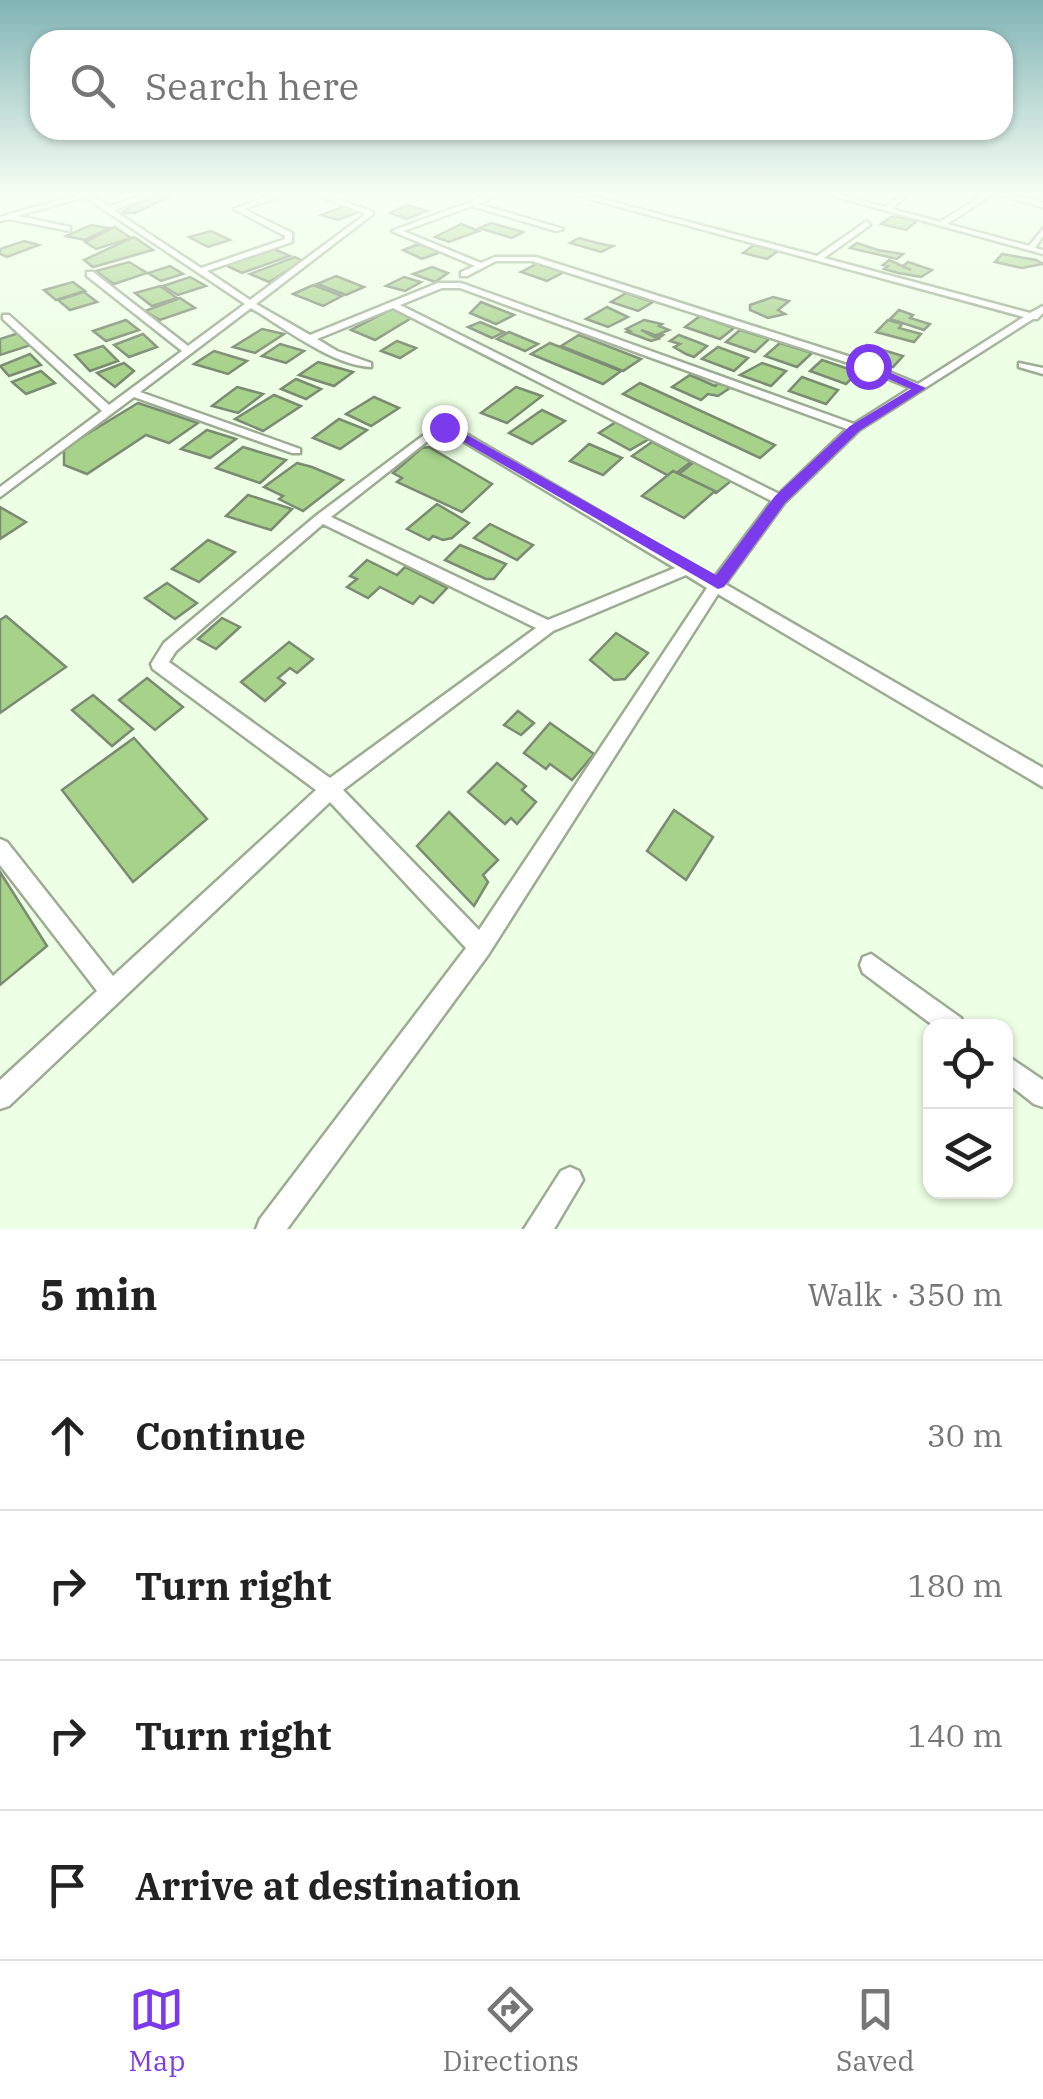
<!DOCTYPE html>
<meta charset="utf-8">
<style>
:root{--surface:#fff;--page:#f6f6f6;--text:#222;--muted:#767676;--line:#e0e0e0;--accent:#7c3aed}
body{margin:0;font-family:"IBM Plex Serif",serif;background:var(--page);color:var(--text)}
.controls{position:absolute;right:30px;bottom:30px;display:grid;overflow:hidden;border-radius:20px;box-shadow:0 2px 8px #0004}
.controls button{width:90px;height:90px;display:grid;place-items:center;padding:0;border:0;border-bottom:2px solid var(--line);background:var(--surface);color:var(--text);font:50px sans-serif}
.stop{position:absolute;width:30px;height:30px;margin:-22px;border:8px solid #7c3aed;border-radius:50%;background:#fff}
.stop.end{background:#7c3aed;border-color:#fff;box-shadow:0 2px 10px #0008}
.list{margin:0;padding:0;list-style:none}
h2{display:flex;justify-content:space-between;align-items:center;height:130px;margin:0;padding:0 40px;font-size:42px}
h2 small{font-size:32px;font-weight:400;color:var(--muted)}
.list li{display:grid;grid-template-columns:65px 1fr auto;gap:30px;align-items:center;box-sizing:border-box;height:150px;padding:0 40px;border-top:2px solid var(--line)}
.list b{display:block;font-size:38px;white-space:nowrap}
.list em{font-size:32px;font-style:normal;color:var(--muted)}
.icon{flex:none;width:55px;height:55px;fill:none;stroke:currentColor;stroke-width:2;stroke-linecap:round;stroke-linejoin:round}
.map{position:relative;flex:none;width:1043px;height:1229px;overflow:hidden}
.search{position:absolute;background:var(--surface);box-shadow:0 2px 8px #0004;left:30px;right:30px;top:30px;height:110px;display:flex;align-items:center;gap:25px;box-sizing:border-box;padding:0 35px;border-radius:30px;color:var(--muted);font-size:38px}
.sheet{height:730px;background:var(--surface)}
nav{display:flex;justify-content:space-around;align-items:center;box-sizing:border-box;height:140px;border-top:2px solid var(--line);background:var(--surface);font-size:28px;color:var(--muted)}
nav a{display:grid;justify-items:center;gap:5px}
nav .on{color:var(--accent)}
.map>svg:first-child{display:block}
.building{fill:#a6d28a;stroke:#7b8a72;stroke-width:2.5}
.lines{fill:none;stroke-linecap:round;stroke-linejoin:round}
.minor-casing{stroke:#9cac93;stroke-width:5}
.minor{fill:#fff;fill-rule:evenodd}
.route{fill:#7c3aed}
</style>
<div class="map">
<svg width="1043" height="1229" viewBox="0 0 1043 1229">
<rect width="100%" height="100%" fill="#edffe4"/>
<g class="building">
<path d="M169,194L173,195L135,213H122L134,204Z"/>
<path d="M406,205L427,211L407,219L390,213Z"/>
<path d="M345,206L362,211L338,220L321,215Z"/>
<path d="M891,217H900L917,221L906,230L881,224Z"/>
<path d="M491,223L523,232L512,238L479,228Z"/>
<path d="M461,224L479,231L449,242L435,237Z"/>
<path d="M91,225L110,228L85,240L66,236Z"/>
<path d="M115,227L131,238L96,249L85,242Z"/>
<path d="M211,231L230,240L208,247L189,237Z"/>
<path d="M134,237L153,250L93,267L84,260Z"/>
<path d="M579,238L597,243L613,246L601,252L570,243Z"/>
<path d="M24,241L39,245L7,257L0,254V249Z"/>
<path d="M857,243L878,250L903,254L897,259L850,248Z"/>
<path d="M416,245H421L441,252L422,259L403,250Z"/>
<path d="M754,245L778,251L767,259L743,253Z"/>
<path d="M274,249L290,256L242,273L225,265Z"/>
<path d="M1002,254L1036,260L1043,264L1022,268L995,262Z"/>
<path d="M295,257L303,261L269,282L250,274Z"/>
<path d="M889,260L911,270L903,266L908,262L932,270L921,277L898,273L884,269L888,266L883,265Z"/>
<path d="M129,262L147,273L114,284L96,271Z"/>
<path d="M538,263L564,272L547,281L521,272Z"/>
<path d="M170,266L183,274L161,281L148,273Z"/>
<path d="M432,267L448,273L435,282L413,274Z"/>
<path d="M336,276L364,287L346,295L317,284Z"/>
<path d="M190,277L206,286L178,295L163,286Z"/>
<path d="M404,277L421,282L405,291L386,286Z"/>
<path d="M73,282L85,291L56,300L44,290Z"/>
<path d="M313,285L342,296L323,306L293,294Z"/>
<path d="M160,286L177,298L152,306L135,293Z"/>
<path d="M84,292L97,302L70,310L58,300Z"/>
<path d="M626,293L653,302L638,311L611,302Z"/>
<path d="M773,297L789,301L778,310L785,314L768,318L750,310V305Z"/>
<path d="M180,298L195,308L160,320L145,311Z"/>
<path d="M481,302L514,315L496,324L470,313Z"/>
<path d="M607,307L628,317L608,327L586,319Z"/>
<path d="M392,309L413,317L375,340L351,330Z"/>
<path d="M899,310L913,315L910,318L930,324L924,330L890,319Z"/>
<path d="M700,316L734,328L720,339L685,327Z"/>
<path d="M126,320L139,330L106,341L93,331Z"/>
<path d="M644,320L662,324L659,326L669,330L659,334L663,335L660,337L641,330L658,339L651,341L627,332L630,331L626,329Z"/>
<path d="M888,320L902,324L899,328L921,334L914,342L876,332Z"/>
<path d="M480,322L504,332L492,338L468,327Z"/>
<path d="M262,329L284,334L255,353L233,347Z"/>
<path d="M740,330L769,339L755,352L726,342Z"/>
<path d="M509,332L538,344L525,351L497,339Z"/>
<path d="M19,333L31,345L0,355V339Z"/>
<path d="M143,334L157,347L129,357L114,345Z"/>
<path d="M579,335L641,359L623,371L561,346Z"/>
<path d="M679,335L700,343L707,346L694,357L686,354L674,347L680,344L670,341Z"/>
<path d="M397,341L416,348L400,358L381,351Z"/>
<path d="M550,343L621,371L603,384L531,354Z"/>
<path d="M780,343L812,353L797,367L765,356Z"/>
<path d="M280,344L304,351L286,363L262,356Z"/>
<path d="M867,345L903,356L893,367L856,355Z"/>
<path d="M103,346L118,361L90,371L75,355Z"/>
<path d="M718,347L748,358L734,371L702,359Z"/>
<path d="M214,351L247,361L228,374L194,364Z"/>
<path d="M30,354L41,365L9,376L0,366Z"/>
<path d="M822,360L858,372L846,384L810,371Z"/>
<path d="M318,362L353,372L334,386L299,375Z"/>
<path d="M124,363L134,371L115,387L97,373Z"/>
<path d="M762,363L786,371L771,386L740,375Z"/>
<path d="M41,371L55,383L26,394L12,382Z"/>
<path d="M690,375L715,386L722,381L733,386L718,396L708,394L701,400L672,387Z"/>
<path d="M802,377L838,390L826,404L789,391Z"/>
<path d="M296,379L321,389L306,399L281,389Z"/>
<path d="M640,383L775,445L760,458L623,394Z"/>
<path d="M237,387L263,394L238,413L212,406Z"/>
<path d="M516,387L542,396L507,423L481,413Z"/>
<path d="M274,395L301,406L263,431L235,419Z"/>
<path d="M374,397L399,408L371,426L346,414Z"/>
<path d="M138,403L198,423L169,443L146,435L87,474L64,465V448Z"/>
<path d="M542,410L565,421L532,444L509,433Z"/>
<path d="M339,419L367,430L340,449L313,438Z"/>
<path d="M616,422L649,439L630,450L599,433Z"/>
<path d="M207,430L236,439L210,458L181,449Z"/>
<path d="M652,442L691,462L671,477L632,456Z"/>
<path d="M589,444L622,458L603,475L570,461Z"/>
<path d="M243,447L286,460L260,483L216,468Z"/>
<path d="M429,447L492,484L462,512L397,482L402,478L393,473L422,448Z"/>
<path d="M694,462L731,481L716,493L679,474Z"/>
<path d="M297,463L312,467L343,480L303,511L279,499L283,496L264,487Z"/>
<path d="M673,471L715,491L684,518L642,496Z"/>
<path d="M248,495L292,509L271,530L226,516Z"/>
<path d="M437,504L469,523L452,538L443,540L433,536L429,540L407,529Z"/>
<path d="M0,507L26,522L0,539Z"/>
<path d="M490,524L533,545L517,560L474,538Z"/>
<path d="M208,540L235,552L199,582L172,569Z"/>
<path d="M460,545L506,564L494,579H486L445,560Z"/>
<path d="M367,560L397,575L405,567L447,588L433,603L420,596L413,604L380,587L368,598L347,587L357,579L350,576Z"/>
<path d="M167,583L197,603L175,619L145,598Z"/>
<path d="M6,616L66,667L0,713V620Z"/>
<path d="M222,618L240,627L216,649L198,639Z"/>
<path d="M616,633L648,653L625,679L614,680L590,660Z"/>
<path d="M289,642L313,659L297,673L290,668L278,678L285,683L265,701L241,682Z"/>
<path d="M147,678L183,707L155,730L119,700Z"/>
<path d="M93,695L133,729L112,746L72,710Z"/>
<path d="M518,711L534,723L521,735L504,725Z"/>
<path d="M550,723L594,754L572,780L550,764L546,769L524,753Z"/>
<path d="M134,738L207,819L133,882L62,790Z"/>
<path d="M497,763L526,786L522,790L536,802L517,824L511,818L505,824L468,792Z"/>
<path d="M674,810L713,837L686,880L647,851Z"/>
<path d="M449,812L498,860L483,875L488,882L474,906L417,846Z"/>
<path d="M0,872L47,946L0,985Z"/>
</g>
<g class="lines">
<g class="minor-casing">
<g id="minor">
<path d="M81,194H90L109,207L146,194H156L113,210L201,268L285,239V236L234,209L277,194H287L243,209L292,233V242L207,271L250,300L366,214L314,194H324L373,212V214L256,304L310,335L438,283H461L854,424L911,388L852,364L532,261H496L467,276H461V272L475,266L392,231L492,194H502L478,204L563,229L556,231L472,206L403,231L481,263L495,257H536L860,360L918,384L1024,317L572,194H583L817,256L867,221L870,225L824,258L1030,313L1043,306V313L1037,319H1033L859,430L784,503L725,584L1043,768V787L718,594L488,955L287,1229H256L260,1219L466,948L330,802L9,1106L0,1109V1080L97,991L0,865V839L7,842L113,976L316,790L153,669L151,664L164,643L317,515L436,426L454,427L714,578L772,501L393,308L317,339L337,351L371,363V367C333,366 283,327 251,308L140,392L300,449V453H292L134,397L0,497V487L102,411L3,319V315H9L109,405L182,351L87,276V272H93L188,346L245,304L85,197L17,216L70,227V231L9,219L0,221V217ZM442,288H460L847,429L779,494L400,305ZM439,432H448L675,568L548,620L331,517ZM323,524L536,628L330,778L169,662L176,651ZM686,575L707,588L479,930L343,790L553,631Z"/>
<path d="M826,194H837L885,207L902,194H909L891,209L940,222L985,194H993L947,224L1029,246L1043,229V236L1035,248L1043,250V254Z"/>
<path d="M996,194H1008L1043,203V207Z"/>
<path d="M1019,363L1043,368V374L1019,367Z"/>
<path d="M871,954L961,1018L964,1026H934L863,973L860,965L863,957Z"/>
<path d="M1006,1055L1043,1080V1107L1034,1104L1006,1082Z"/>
<path d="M570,1167L579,1171L583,1180L554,1229H524L561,1171Z"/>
</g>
</g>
<use href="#minor" class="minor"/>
</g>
<linearGradient id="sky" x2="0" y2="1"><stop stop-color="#81b4b6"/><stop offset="0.53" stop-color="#f7fff3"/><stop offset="1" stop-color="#f7fff3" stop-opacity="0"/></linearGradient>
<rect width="1043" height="366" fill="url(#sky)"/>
<path class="route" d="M868,363L926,388L859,431L785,503L724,587L718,589L438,427L448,424L716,575L775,496L850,426L911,389L864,368Z"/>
</svg>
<div class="controls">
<button><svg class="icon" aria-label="locate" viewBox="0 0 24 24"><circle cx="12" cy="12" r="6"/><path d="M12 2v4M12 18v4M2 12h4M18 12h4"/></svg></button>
<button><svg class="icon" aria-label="layers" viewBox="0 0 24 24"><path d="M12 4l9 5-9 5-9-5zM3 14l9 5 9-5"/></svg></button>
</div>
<div class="stop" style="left:868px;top:366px"></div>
<div class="stop end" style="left:444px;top:427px"></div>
<div class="search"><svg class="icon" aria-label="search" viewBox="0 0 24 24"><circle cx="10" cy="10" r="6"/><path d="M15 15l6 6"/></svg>Search here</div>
</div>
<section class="sheet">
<h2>5 min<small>Walk · 350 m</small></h2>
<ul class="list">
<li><svg class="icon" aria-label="ahead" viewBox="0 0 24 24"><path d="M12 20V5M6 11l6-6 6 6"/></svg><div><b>Continue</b></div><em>30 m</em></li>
<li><svg class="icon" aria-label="right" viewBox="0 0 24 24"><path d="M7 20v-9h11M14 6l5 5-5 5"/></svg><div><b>Turn right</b></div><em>180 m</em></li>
<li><svg class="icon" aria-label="right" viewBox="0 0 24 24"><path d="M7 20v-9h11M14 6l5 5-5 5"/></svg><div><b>Turn right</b></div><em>140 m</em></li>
<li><svg class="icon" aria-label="arrive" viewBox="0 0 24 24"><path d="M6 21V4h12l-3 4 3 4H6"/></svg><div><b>Arrive at destination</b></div></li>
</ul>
</section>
<nav>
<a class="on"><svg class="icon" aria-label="map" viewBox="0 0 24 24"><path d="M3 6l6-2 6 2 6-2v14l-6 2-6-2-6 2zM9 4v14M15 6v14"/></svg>Map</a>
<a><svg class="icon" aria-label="directions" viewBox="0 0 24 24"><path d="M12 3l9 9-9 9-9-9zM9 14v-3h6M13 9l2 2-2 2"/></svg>Directions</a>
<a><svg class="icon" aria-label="saved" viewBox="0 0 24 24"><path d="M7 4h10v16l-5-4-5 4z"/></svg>Saved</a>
</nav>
